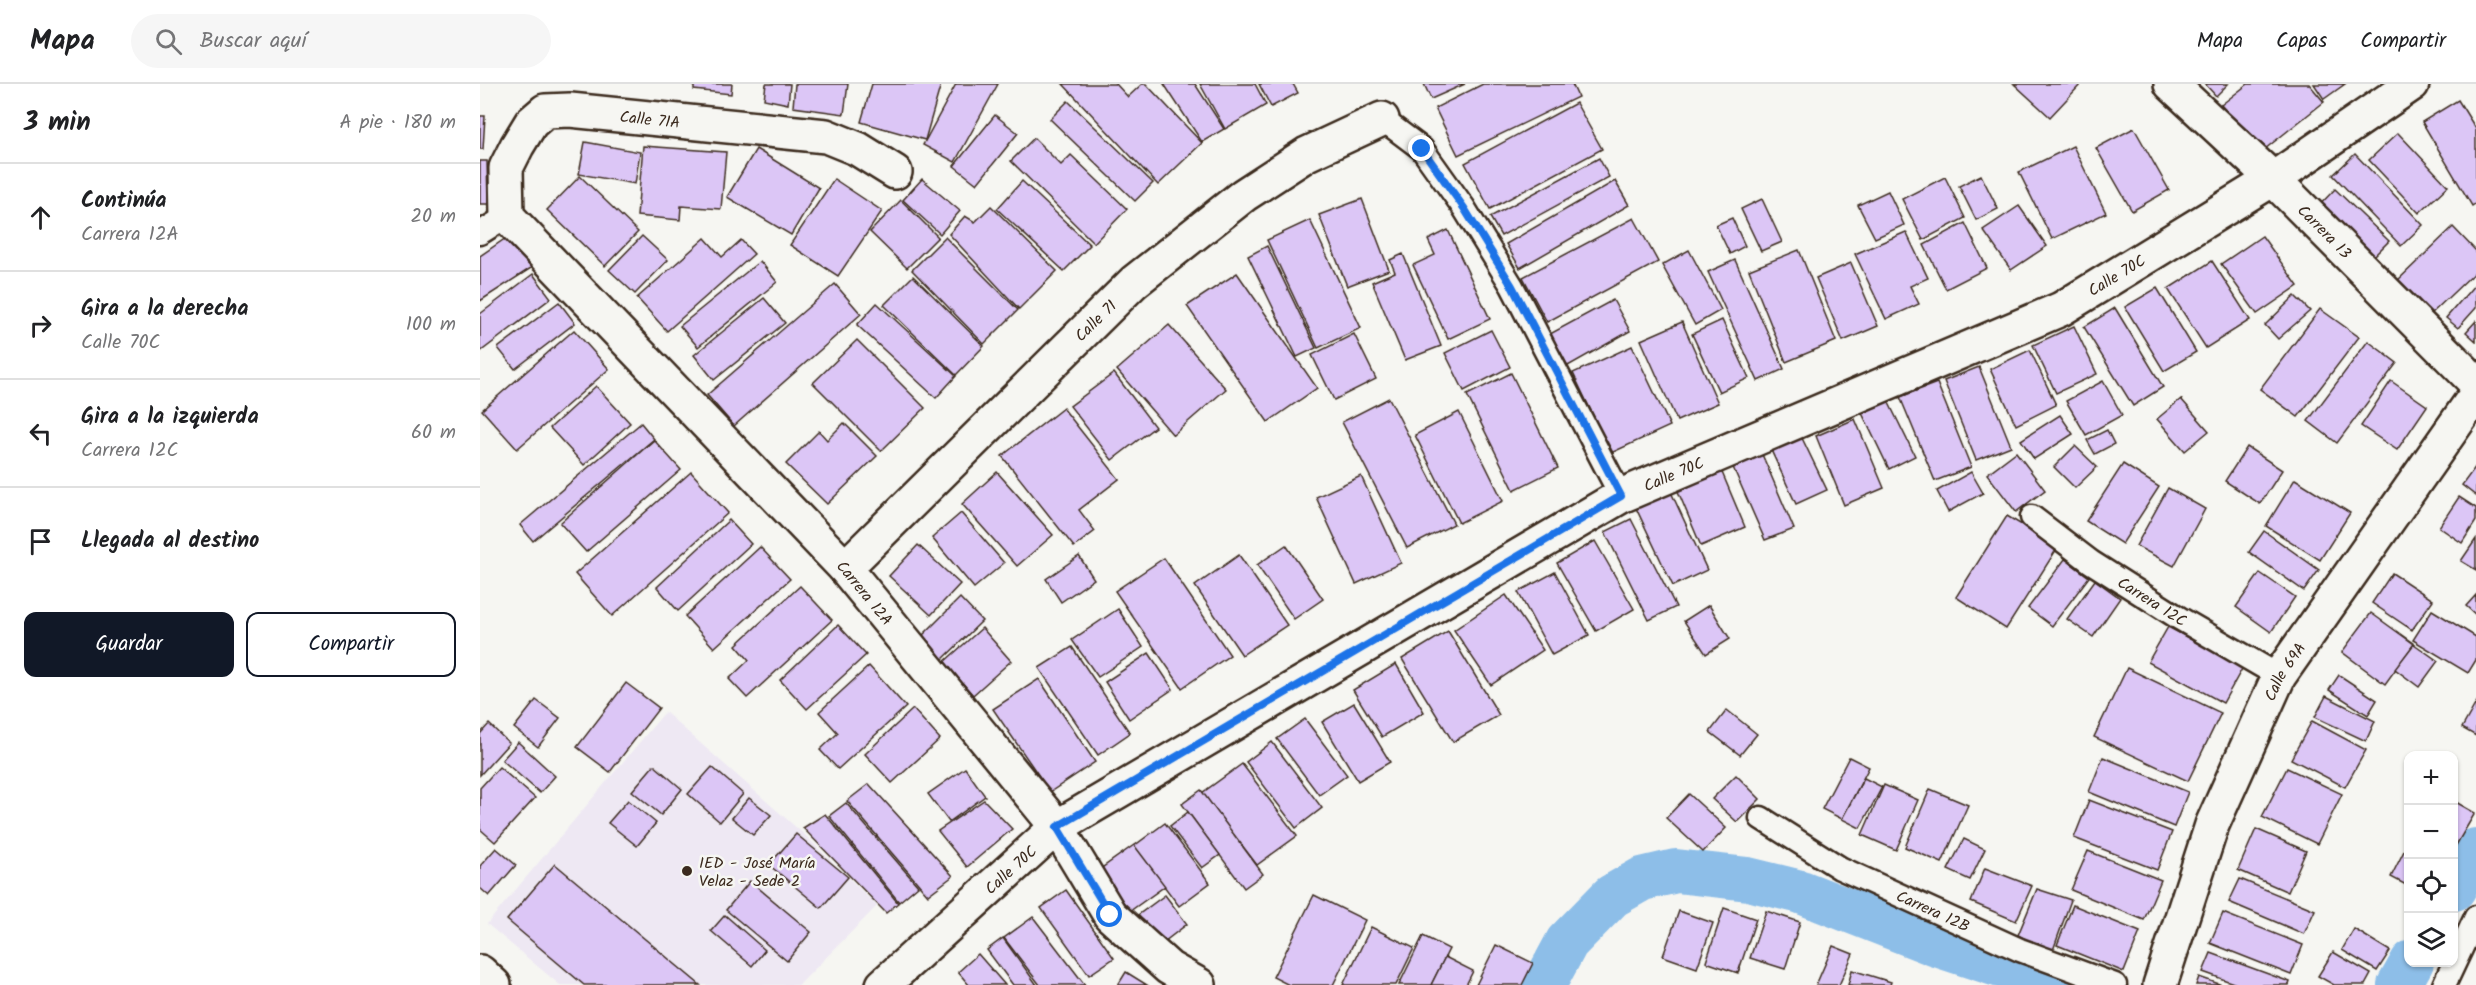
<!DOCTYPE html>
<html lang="es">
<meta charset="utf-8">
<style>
:root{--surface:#fff;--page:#f6f6f6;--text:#202124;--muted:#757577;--line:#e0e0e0;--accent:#111827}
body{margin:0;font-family:Kalam,sans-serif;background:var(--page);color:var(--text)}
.controls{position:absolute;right:18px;bottom:18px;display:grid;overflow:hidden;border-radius:12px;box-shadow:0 2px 4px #0004}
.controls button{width:54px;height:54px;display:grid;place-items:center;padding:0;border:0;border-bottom:2px solid var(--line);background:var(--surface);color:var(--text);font:30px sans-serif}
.stop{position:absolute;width:18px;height:18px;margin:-14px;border:4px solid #1a73e8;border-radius:50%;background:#fff}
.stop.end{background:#1a73e8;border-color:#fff;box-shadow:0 2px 6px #0008}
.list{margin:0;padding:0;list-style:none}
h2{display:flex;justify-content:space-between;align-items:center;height:78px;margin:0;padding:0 24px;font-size:26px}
h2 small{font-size:20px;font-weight:400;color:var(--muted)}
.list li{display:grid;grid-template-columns:39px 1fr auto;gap:18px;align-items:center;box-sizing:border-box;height:108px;padding:0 24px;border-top:2px solid var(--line)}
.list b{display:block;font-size:22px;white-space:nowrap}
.list p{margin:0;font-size:20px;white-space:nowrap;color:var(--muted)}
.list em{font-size:20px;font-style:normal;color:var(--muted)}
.actions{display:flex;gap:12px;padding:18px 24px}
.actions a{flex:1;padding:14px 0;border:2px solid var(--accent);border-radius:12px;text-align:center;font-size:21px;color:var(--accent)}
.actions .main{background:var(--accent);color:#fff}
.icon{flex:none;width:33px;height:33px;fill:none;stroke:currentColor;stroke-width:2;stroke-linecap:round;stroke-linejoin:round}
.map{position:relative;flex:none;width:1996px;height:901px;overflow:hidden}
header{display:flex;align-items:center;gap:36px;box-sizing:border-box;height:84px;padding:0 30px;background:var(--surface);border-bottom:2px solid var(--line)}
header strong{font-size:28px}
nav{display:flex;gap:33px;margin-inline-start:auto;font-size:21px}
.search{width:420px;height:54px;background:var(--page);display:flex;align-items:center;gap:15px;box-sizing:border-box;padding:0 21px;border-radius:33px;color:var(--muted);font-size:22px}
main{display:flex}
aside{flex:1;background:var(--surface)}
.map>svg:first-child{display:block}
.built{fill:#eee8f3}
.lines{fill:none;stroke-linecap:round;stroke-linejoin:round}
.canal{stroke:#8dbee8;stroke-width:44}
.building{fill:#dcc6f6;stroke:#3b2a1e;stroke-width:1.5}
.lane-casing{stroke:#3b2a1e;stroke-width:27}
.street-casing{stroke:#3b2a1e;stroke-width:38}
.secondary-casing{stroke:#3b2a1e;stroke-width:38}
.lane{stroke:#f6f6f2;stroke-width:22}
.street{stroke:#f6f6f2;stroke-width:33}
.secondary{stroke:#f6f6f2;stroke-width:33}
.route{stroke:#1a73e8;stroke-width:8}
.poi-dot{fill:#3b2a1e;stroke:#f6f6f2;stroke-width:2}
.labels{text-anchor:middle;stroke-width:5;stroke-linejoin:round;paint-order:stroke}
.street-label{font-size:16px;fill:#3b2a1e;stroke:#f6f6f2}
.poi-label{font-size:16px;fill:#3b2a1e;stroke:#f6f6f2;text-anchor:start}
</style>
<header>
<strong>Mapa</strong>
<div class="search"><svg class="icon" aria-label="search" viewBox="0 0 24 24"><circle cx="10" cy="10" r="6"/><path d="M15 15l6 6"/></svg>Buscar aquí</div>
<nav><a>Mapa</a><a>Capas</a><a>Compartir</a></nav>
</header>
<main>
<aside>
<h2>3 min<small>A pie · 180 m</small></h2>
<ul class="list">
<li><svg class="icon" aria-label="ahead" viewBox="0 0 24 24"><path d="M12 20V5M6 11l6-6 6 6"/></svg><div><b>Continúa</b><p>Carrera 12A</p></div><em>20 m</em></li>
<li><svg class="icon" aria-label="right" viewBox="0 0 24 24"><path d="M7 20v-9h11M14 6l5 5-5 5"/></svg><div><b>Gira a la derecha</b><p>Calle 70C</p></div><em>100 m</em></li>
<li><svg class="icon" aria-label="left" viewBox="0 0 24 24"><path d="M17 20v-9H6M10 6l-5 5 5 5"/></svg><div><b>Gira a la izquierda</b><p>Carrera 12C</p></div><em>60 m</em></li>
<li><svg class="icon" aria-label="arrive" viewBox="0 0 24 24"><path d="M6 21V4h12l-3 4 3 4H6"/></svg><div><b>Llegada al destino</b></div></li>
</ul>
<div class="actions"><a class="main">Guardar</a><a>Compartir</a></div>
</aside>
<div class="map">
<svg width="1996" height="901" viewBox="0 0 1996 901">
<rect width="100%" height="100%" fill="#f6f6f2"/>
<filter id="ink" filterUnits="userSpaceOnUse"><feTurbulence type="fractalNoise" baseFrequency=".0167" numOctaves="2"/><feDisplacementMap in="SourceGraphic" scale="12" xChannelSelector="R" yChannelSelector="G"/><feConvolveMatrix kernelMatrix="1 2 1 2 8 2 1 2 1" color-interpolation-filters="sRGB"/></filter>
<g filter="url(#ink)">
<path class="built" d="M185,628L327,753L397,822L319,901H80L7,840Z"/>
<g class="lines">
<g class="canal">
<path d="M1974,805L1996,766"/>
<path d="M1064,901L1087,858L1132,812L1162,795L1196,787L1268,795L1321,808L1454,860L1578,901"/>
<path d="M1919,901L1932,878"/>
</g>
</g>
<g class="building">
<path d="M214,0H252L251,10L214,6Z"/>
<path d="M286,0H310L308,20L284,15Z"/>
<path d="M315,0H368L364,30L313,23Z"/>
<path d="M392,0H461L445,56L381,38Z"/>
<path d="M476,0H518L475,78L443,61Z"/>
<path d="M583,0H636L648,13L662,0H666L722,59L678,101Z"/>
<path d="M684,0H715L744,45L722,58Z"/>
<path d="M720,0H775L786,21L745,45Z"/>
<path d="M779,0H813L818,9L791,23Z"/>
<path d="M944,0H985L951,15Z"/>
<path d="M1003,0H1092L1098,13L978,71L955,24Z"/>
<path d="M1534,0H1601L1570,33Z"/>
<path d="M1725,0H1748L1736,12Z"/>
<path d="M1768,0H1829L1844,18L1780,69L1741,21Z"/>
<path d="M1834,0H1865L1844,15Z"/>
<path d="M1978,16L1996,45V119L1992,122L1942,38Z"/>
<path d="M588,17L673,99L655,117L570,35Z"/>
<path d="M1096,19L1122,65L1010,125L985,79Z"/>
<path d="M515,31L538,49L497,100L474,82Z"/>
<path d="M0,32H5L3,65H0Z"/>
<path d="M1654,44L1689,106L1652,127L1616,64Z"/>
<path d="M1918,49L1968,102L1939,129L1889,76Z"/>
<path d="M554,54L581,81L591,71L647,125L614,159L531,77Z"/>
<path d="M105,58L160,68L155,100L99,90Z"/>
<path d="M163,62L246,68L241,125L201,122L200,136L157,132Z"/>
<path d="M1593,62L1626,129L1572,155L1539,88Z"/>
<path d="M276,65L339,104L311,151L247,113Z"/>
<path d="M1875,70L1943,141L1921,162L1853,91Z"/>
<path d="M1119,74L1129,93L1021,152L1010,133Z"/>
<path d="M0,77H7L8,120H0Z"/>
<path d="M1501,91L1518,125L1496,136L1479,102Z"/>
<path d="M100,92L158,148L125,182L67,126Z"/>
<path d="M1465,93L1485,134L1443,156L1422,115Z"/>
<path d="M354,95L402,127L358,192L310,161Z"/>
<path d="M442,95L480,127L460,150L423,116Z"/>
<path d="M542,97L610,161L584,187L517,125Z"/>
<path d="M1135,97L1149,121L1040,184L1026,160Z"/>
<path d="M1855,105L1909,157L1884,182L1831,130Z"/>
<path d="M1408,107L1424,141L1395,154L1378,121Z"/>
<path d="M882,115L909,186L867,202L839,131Z"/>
<path d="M1282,115L1302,158L1281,167L1261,125Z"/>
<path d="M421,116L458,153L427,184L390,148Z"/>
<path d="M511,122L577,187L539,225L469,150L485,132L495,138Z"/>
<path d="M1539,122L1567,162L1531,186L1503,146Z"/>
<path d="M1154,134L1178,178L1067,238L1043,193Z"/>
<path d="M1252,134L1265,162L1250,170L1236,141Z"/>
<path d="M830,136L881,244L838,264L787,156Z"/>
<path d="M1485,139L1507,184L1466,205L1444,161Z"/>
<path d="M1973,143L1996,167V187L1949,232L1916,198Z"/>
<path d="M968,146L1010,235L968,255L933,181L955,171L948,156Z"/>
<path d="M1426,148L1448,194L1430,202L1439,220L1406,235L1375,170Z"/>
<path d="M29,152L51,184L0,217V172Z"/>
<path d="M162,152L188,176L155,210L129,186Z"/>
<path d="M1782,152L1818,202L1777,230L1741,180Z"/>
<path d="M465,153L538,226L504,260L432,186Z"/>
<path d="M225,154L242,173L261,156L274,170L187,247L157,214Z"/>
<path d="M787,162L836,264L817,273L768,172Z"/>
<path d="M1209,166L1241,226L1215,241L1182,181Z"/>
<path d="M1319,166L1356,257L1306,278L1269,186Z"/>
<path d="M923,170L961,262L925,276L892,198L915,188L910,176Z"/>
<path d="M1255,176L1304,285L1278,297L1228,188Z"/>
<path d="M280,177L297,198L218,263L200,242Z"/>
<path d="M1732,177L1770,236L1726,264L1688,205Z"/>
<path d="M1371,179L1398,242L1363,257L1336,194Z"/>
<path d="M757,189L837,304L788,338L707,222Z"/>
<path d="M53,190L71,214L0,268V230Z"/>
<path d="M433,192L504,262L476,291L404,221Z"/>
<path d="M1996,199V224L1978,244L1966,234Z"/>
<path d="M355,200L381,230L254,342L227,311Z"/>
<path d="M1677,204L1716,268L1684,287L1645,223Z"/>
<path d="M1815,212L1830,227L1798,255L1785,241Z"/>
<path d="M284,214L305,239L234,296L214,271Z"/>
<path d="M1133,216L1150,247L1088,282L1070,250Z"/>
<path d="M79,218L95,239L35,285L18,264Z"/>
<path d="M397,219L476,292L456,314L377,241Z"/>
<path d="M1635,224L1683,303L1653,322L1604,243Z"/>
<path d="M1840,225L1879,253L1818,333L1780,305Z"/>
<path d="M1242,236L1269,294L1239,308L1212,250Z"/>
<path d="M1996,237V257L1986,248Z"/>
<path d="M1202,238L1238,319L1197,337L1161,256Z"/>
<path d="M689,241L746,305L693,351L637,286Z"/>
<path d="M1594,242L1617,290L1576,309L1553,261Z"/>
<path d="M94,246L129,285L37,365L2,326Z"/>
<path d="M1011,246L1030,283L984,307L965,269Z"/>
<path d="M874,250L896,295L854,316L832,271Z"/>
<path d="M377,256L445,324L401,367L333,299Z"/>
<path d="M1888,257L1917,279L1857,359L1828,337Z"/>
<path d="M1152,262L1190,342L1131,369L1093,289Z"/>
<path d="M1550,266L1576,321L1536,341L1510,285Z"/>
<path d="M1499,283L1531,362L1496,376L1464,297Z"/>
<path d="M634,289L675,343L632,376L590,322Z"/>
<path d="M1031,289L1078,384L1034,406L987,311Z"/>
<path d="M1623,297L1642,331L1606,351L1586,317Z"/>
<path d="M1911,297L1947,322L1917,366L1881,342Z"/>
<path d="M1457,299L1491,383L1455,397L1420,313Z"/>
<path d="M116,302L150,339L104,381L70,344Z"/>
<path d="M909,314L974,440L927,464L862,338Z"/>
<path d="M1701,315L1729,347L1705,367L1677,335Z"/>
<path d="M1408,317L1435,372L1409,385L1382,329Z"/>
<path d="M583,324L639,395L599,426L615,447L594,463L522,372Z"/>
<path d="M979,328L1023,417L979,439L935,351Z"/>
<path d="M1580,331L1593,350L1554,375L1541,356Z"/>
<path d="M1375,335L1404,404L1364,421L1336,352Z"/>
<path d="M161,339L174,355L53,457L40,441Z"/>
<path d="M364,339L397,372L347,420L306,380L339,347L347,356Z"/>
<path d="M1627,346L1634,360L1615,370L1607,356Z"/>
<path d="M1320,350L1347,406L1316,420L1290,364Z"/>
<path d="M174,356L201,386L106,468L80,439Z"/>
<path d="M1595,362L1617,383L1595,404L1574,383Z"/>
<path d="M1767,363L1802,386L1780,420L1745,397Z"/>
<path d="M1281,368L1314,445L1285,456L1252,381Z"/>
<path d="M1536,368L1565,406L1536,428L1507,390Z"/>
<path d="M1643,380L1679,403L1642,460L1606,437Z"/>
<path d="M1996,382V412L1982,401Z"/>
<path d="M1241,386L1265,443L1221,462L1197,405Z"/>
<path d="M211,388L248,429L132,532L95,490Z"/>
<path d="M517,388L573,451L537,482L482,420Z"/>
<path d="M1491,388L1503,409L1468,428L1457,407Z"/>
<path d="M881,392L921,479L876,500L836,413Z"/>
<path d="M1815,395L1870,429L1840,476L1786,442Z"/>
<path d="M1688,404L1725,425L1694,482L1656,462Z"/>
<path d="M1191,408L1227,486L1193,502L1156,424Z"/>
<path d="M1979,413L1996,424V437L1982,459L1959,443Z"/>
<path d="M481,429L524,479L494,504L452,454Z"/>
<path d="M1527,432L1578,463L1526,545L1476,513Z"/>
<path d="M1151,435L1196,523L1169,536L1125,448Z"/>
<path d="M249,436L271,460L198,527L177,503Z"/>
<path d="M1784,447L1839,486L1824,507L1769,468Z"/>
<path d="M1996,455V486L1981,477Z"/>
<path d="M1115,457L1154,525L1116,547L1077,479Z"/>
<path d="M438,461L480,500L451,531L409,492Z"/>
<path d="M806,461L843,515L814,535L777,481Z"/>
<path d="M280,463L310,495L234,564L205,532Z"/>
<path d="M759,471L807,541L762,571L715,502Z"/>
<path d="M599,472L614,495L581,518L566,495Z"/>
<path d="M684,474L750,571L702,604L635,507Z"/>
<path d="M1585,475L1609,493L1572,542L1548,524Z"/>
<path d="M1075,488L1109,551L1072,571L1038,508Z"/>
<path d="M1780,489L1815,513L1791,548L1756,523Z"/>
<path d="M1912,489L1953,516L1932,546L1892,519Z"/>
<path d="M1615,496L1640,514L1613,553L1587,535Z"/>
<path d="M320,502L352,536L267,614L249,595L269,576L256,561Z"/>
<path d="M1026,511L1063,566L1011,601L974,546Z"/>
<path d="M1996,511V531L1986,522Z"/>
<path d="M480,514L502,537L461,577L439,555Z"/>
<path d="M1229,521L1250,555L1226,570L1204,537Z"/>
<path d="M638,525L663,563L618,593L592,556Z"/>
<path d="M1952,526L1996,553V576L1988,589L1933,556Z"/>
<path d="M1891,529L1934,560L1905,600L1862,568Z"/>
<path d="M358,541L386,571L327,625L300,596Z"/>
<path d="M1688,543L1763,583L1743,619L1668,578Z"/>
<path d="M502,544L531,577L493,611L464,578Z"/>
<path d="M968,547L1019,631L973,658L922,575Z"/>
<path d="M1934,560L1958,577L1939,603L1915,585Z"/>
<path d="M592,563L650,649L618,671L559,584Z"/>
<path d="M669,569L693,605L649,635L625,598Z"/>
<path d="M916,580L944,628L902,653L873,606Z"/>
<path d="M389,582L426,623L358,685L340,666L358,649L339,628Z"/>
<path d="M1647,584L1741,629L1708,697L1614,653Z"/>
<path d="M1859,591L1897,616L1888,631L1849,606Z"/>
<path d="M559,595L615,678L570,708L513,625Z"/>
<path d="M146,599L179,624L130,688L97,663Z"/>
<path d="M1846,612L1895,637L1886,657L1835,633Z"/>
<path d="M56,616L80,634L58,663L34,644Z"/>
<path d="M874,619L910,678L878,697L842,638Z"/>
<path d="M1996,619V652L1982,644Z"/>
<path d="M433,625L460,655L412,699L385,670Z"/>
<path d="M1247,626L1277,650L1260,671L1230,648Z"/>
<path d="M825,635L867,691L839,711L797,655Z"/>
<path d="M1832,637L1886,666L1865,703L1811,675Z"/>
<path d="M9,640L29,659L0,691V650Z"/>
<path d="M38,658L75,692L60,709L22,676Z"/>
<path d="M792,658L842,724L816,744L766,678Z"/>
<path d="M1369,673L1389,683L1362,735L1342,725Z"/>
<path d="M1623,673L1708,708L1694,743L1609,708Z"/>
<path d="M762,680L817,752L777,781L722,709Z"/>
<path d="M174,681L202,705L181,731L152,707Z"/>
<path d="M19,683L55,714L15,758L0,745V704Z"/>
<path d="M232,683L263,710L240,738L208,710Z"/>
<path d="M485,684L505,712L469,738L448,710Z"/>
<path d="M1807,684L1862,710L1837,760L1782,733Z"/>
<path d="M1256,691L1280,715L1257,738L1232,715Z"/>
<path d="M1384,694L1402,703L1380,744L1362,735Z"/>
<path d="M389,700L473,792L448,811L367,717Z"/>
<path d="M1404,701L1438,716L1416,766L1382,751Z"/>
<path d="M1450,705L1488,721L1462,779L1425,763Z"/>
<path d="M721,706L783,790L764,804L702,720Z"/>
<path d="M1209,710L1246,744L1223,768L1186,734Z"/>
<path d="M269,714L291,731L273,751L252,734Z"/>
<path d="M148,716L176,739L157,762L128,739Z"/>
<path d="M504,716L532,745L487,783L458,747Z"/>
<path d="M1609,716L1692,748L1677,786L1594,754Z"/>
<path d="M1974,717L1995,729L1975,763L1974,762Z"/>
<path d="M366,719L438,802L419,818L349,732Z"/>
<path d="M708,728L740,771L722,784L690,742Z"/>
<path d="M345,730L418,819L406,829L323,744Z"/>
<path d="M685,739L730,799L699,822L654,762Z"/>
<path d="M1776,745L1826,767L1808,808L1758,786Z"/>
<path d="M316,750L368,793L341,824L289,781Z"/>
<path d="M1484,755L1505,765L1490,796L1468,786Z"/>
<path d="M1928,759V802L1911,793Z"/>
<path d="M654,761L685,802L650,827L619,786Z"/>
<path d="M16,764L36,781L9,812L0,804V782Z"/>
<path d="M1608,767L1681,796L1664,836L1591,806Z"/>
<path d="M75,780L220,901H104L27,836Z"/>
<path d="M1505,784L1552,802L1536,837L1491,818Z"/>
<path d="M1760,795L1835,826L1824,850L1749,818Z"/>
<path d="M270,797L331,848L307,877L246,826Z"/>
<path d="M1557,805L1591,816L1572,869L1538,851Z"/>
<path d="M586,806L634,874L609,891L561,824Z"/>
<path d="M685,811L707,840L680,861L658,831Z"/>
<path d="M834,811L885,836L853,901H809L793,893Z"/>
<path d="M1593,821L1660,848L1644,888L1577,861Z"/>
<path d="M1244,824L1276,835L1258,889L1226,878Z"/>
<path d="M1199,827L1233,839L1217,884L1183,872Z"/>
<path d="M1286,827L1320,838L1305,885L1270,874Z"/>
<path d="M1743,829L1823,861L1811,891L1730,859Z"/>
<path d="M245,831L285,866L272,882L231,847Z"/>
<path d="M553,833L605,901H560L524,854Z"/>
<path d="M891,843L934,864L916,901H863Z"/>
<path d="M1874,845L1910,867L1897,887L1862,866Z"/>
<path d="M943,852L969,865L951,901H919Z"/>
<path d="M523,854L557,901H533L507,866Z"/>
<path d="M1016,861L1053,879L1042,901H996Z"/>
<path d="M1353,862L1373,870L1359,901H1336Z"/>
<path d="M1853,868L1891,890L1885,901H1854L1838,892Z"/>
<path d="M1731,869L1810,898L1809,901H1759L1723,888Z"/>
<path d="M498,870L525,901H489L478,888Z"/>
<path d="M965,873L993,887L986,901H951Z"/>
<path d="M1372,886L1411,898L1410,901H1368Z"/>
<path d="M646,888L667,901H638Z"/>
<path d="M1719,893L1742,901H1716Z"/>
</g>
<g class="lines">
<g class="lane-casing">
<g id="lane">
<path d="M902,35L942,65L984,124L1032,202L1141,412"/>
<path d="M0,149L27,132"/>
<path id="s1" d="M1552,433L1611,478L1699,534L1799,592"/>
<path id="s2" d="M1281,734L1360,784L1540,866L1635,901"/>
<path d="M1964,901L1996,833"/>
</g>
</g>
<g class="street-casing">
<g id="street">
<path id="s3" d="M1691,0L1793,95L1996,299"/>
<path id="s4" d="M415,88L378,65L346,52L90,26L65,27L51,39L37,62L26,84L27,132L365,484L577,743L630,831L689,884L719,901"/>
<path id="s5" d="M365,484L654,198L764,111L827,70L902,35"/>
<path d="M0,888L14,901"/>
<path id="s6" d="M1680,901L1732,741L1799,592L1996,311"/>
</g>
</g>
<g class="secondary-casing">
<g id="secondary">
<path id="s7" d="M403,901L577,743L1141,412L1581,225L1793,95L1932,0"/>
</g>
</g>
<use href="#lane" class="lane"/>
<use href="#street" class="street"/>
<use href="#secondary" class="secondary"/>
</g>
</g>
<g class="lines" filter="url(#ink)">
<path class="route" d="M630,831L577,743L1141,412L1032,202L984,124L942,65"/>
</g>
<circle class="poi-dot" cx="207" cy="787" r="6"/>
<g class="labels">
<g class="street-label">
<text transform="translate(170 35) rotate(6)" y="6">Calle 71A</text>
<text dy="6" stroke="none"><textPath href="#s3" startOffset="213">Carrera 13</textPath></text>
<text dy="6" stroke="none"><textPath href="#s7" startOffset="1432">Calle 70C</textPath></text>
<text dy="6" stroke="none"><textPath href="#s5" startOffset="352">Calle 71</textPath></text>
<text dy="6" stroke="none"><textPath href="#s7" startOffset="946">Calle 70C</textPath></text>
<text dy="6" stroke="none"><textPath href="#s4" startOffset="998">Carrera 12A</textPath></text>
<text dy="6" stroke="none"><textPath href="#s1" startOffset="147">Carrera 12C</textPath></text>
<text dy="6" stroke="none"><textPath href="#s6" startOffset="338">Calle 69A</textPath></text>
<text dy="6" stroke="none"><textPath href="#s7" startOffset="172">Calle 70C</textPath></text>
<text dy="6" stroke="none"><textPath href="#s2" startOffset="196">Carrera 12B</textPath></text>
</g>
<g class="poi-label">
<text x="219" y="784">IED - José María<tspan x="219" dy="18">Velaz - Sede 2</tspan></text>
</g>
</g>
</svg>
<div class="controls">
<button>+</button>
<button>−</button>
<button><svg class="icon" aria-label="locate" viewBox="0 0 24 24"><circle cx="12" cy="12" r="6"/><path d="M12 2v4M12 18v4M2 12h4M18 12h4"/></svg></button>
<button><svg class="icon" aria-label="layers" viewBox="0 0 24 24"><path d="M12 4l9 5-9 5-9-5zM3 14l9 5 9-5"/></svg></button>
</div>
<div class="stop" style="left:630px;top:831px"></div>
<div class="stop end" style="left:942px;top:65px"></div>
</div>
</main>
